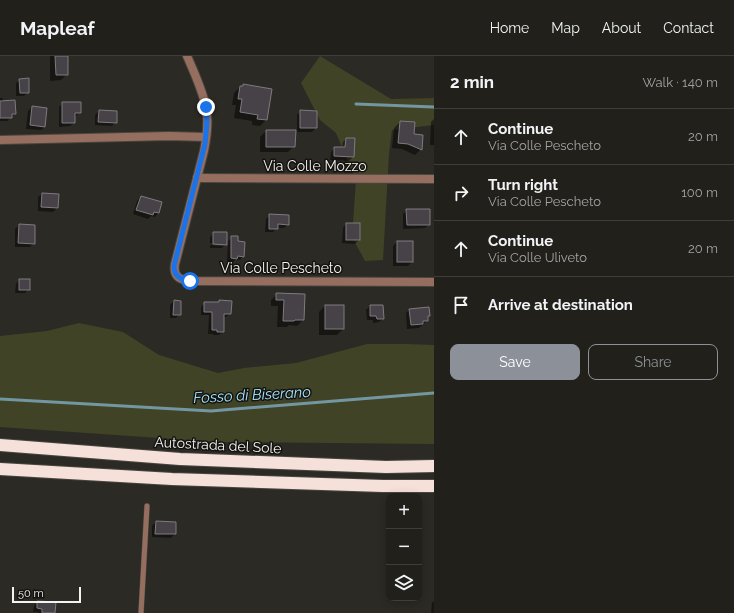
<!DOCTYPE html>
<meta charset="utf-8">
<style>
:root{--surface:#21201b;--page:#292824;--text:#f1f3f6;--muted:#a2a3a3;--line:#3e3e3a;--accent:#8c9099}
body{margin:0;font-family:Raleway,sans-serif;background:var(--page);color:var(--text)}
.controls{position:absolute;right:12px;bottom:12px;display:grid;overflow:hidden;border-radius:8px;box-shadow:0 2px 10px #0003}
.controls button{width:36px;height:36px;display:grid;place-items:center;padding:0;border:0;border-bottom:1px solid var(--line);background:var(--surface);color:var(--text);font:20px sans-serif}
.scale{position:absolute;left:12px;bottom:10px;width:69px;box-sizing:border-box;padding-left:4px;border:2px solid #f4f3ef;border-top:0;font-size:11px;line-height:14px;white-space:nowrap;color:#f4f3ef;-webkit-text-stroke:3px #141310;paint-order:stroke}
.stop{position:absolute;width:12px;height:12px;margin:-9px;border:3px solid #1a73e8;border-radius:50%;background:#fff}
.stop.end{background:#1a73e8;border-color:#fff;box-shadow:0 1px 4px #0008}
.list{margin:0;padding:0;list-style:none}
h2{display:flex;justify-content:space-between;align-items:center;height:52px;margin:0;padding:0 16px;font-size:17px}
h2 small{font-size:13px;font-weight:400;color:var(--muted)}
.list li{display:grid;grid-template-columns:26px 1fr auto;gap:12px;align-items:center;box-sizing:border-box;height:56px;padding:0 16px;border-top:1px solid var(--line)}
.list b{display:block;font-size:15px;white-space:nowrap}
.list p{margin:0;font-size:13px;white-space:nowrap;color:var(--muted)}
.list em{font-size:13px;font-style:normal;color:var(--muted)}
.actions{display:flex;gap:8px;padding:12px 16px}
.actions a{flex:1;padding:9px 0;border:1px solid var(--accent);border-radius:8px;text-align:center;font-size:14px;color:var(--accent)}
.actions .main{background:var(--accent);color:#fff}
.icon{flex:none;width:22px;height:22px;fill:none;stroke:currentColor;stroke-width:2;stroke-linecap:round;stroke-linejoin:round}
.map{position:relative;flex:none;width:434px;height:557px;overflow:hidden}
header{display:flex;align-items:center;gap:24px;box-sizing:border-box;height:56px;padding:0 20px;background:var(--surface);border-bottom:1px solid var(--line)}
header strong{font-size:19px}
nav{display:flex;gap:22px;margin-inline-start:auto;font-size:14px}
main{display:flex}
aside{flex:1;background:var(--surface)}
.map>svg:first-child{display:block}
.green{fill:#414326}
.shadow{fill:#0007}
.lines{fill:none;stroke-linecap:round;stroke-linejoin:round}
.stream{stroke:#7297a3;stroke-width:3}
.building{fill:#474248;stroke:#7f7a80}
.service-casing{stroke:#484640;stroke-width:6}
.minor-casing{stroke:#484640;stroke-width:10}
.motorway-casing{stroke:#484640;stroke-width:14}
.service{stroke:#956e5f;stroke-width:5}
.minor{stroke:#956e5f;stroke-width:8}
.motorway{stroke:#f6e1da;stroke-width:12}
.route{stroke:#1a73e8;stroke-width:5}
.labels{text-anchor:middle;stroke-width:3;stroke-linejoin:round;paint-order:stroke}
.street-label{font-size:14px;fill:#f4f3ef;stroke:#141310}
.water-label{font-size:15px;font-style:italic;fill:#a2e5fe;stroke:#141310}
</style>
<header>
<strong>Mapleaf</strong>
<nav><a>Home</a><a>Map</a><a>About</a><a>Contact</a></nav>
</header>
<main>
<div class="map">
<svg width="434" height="557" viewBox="0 0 434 557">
<rect width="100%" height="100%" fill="#2c2a24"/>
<g class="green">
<path d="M320,0L391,43L434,42V69L392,74L389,98L383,204L365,205L352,181L356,124L336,77L320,64L301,27Z"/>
<path d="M79,267L123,276L159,299L218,317L244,312L296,307L367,288H407L434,289V388L217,386L0,371V280L47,275Z"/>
</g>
<g class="shadow">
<path d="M50,0H67V18L61,24L50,25Z"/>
<path d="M20,24L28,36L24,40H16V27Z"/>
<path d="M244,29L266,64L260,70L252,69V65L234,62L236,49H232L234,37L240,31H242Z"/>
<path d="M0,42H3V46L15,58L7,65H0Z"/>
<path d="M63,47L80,56L76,60H74V67L70,70L59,71V51Z"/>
<path d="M32,51L45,71L41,74L26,73L28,55Z"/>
<path d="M99,55L116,56V66L112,70L95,69V59Z"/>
<path d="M301,55L316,72L312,76H297V59Z"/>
<path d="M434,63V89H430L431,66Z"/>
<path d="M400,66L412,79L421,93L415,99L402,93L392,92L394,72Z"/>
<path d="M266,75L294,90L288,96H260V81Z"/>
<path d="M346,83H354L353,101L349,105L330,104L331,96L335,92H342L343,86Z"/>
<path d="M42,138H58L57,152L53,156L38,155V141Z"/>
<path d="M141,141L158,157L155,161L151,160L148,163L133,158L137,145Z"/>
<path d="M407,154L429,169L425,172L403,173V158Z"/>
<path d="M270,159L288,168L284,172H277L273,176H265L266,163Z"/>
<path d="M346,168L359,184L355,188L342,187L343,172Z"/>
<path d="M19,169L34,187L30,191H15V173Z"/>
<path d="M214,177L226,187L232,181L237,186L243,200L240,204H235L233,206H227L228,186L222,192H210V189L224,190V188L210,187V181Z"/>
<path d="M397,186L412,206L408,210H393V190Z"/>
<path d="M19,224L29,233L25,237H15L16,228Z"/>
<path d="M277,238L304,239L303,264L297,270L289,269L287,271H277L278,250H271V244Z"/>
<path d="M174,245L180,258L176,262H170V249Z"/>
<path d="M205,247L230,258L226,261H223V276L219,279H213V278H208L209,259H201V251Z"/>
<path d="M325,250H343V273L337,279H319V256Z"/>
<path d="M370,250L383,263L379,266L373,267V264H367L366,254Z"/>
<path d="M410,253L427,261V265L419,272L407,273L406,257Z"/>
<path d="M156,466L175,467V478L171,482L152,481V470Z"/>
<path d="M434,545V557H431L432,547Z"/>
<path d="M38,546L54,557H38L39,556H33L34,550Z"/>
</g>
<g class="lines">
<g class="stream">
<path d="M356,48L434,51"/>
<path d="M0,343L211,355L434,337"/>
</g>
</g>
<g class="building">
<path d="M55,0H68V19H56Z"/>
<path d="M29,22V37H20L19,23Z"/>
<path d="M243,28L272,33L267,64L257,63L258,59L240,56L242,43H238L240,30H243Z"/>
<path d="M15,44L16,58H12V62H0V45Z"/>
<path d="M62,46H81V57H75V67H62Z"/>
<path d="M32,50L47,52L45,71L30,69Z"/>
<path d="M99,54L117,55V67L98,66Z"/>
<path d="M300,54L317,55V72H300Z"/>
<path d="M400,65L415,66L414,78L423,79L422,94L408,88L398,87Z"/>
<path d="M266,74H296L295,91H266Z"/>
<path d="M346,82H355L354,101L334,100V91H345Z"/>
<path d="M42,137L59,138L58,152L41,151Z"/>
<path d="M141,140L162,146L159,157L154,156L153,159L136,154Z"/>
<path d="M406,153H430V169H407Z"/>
<path d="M269,158L289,159V169L278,168V173H269Z"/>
<rect x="346" y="167" width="14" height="17"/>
<path d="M19,168L35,169V188L18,187Z"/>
<path d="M213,176H227V189L213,188Z"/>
<path d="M231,180H238V185L245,186L244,201L238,200L237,203L231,202Z"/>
<rect x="397" y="185" width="16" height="21"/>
<rect x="19" y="223" width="11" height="11"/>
<path d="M276,237L305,238L304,264H295L294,265H283L284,244H276Z"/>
<path d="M174,244L181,245V259H173Z"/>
<path d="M219,244L232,245L231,258H224V276H217V274H212V256H204V246H219Z"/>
<rect x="325" y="249" width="19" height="24"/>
<path d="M370,249H383L384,263H377L376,260H370Z"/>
<path d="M429,251L430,260H428V265H423V268L411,269L409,253Z"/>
<path d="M156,465L176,466V478H155Z"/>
<path d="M37,545L56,546L55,557H42V553L37,552Z"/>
</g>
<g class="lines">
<g class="service-casing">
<path id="service" d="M141,557L147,450"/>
</g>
<g class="minor-casing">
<g id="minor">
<path d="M187,0C194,16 202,33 206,51C209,65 207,80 204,95L175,208C173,219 178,224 190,225L434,226"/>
<path d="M0,84L169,80L206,81"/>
<path d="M197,122L434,123"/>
</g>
</g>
<g class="motorway-casing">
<g id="motorway">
<path d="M0,389L180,403L386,411L434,410"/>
<path d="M0,413L172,423L383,430H434"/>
</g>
</g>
<use href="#service" class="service"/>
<use href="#minor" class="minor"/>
<use href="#motorway" class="motorway"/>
</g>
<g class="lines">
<path class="route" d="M190,225C181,224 174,220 174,210L205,88L207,66L206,51"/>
</g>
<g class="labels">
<g class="street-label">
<text x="315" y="115">Via Colle Mozzo</text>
<text x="281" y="217">Via Colle Pescheto</text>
<text transform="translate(218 389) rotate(3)" y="5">Autostrada del Sole</text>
</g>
<g class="water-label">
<text transform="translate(252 339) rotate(-3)" y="5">Fosso di Biserano</text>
</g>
</g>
</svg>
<div class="controls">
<button>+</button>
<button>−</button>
<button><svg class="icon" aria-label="layers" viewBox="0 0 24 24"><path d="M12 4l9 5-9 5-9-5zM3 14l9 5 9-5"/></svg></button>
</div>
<div class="scale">50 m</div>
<div class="stop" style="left:190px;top:225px"></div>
<div class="stop end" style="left:206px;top:51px"></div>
</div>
<aside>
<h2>2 min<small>Walk · 140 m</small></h2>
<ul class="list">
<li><svg class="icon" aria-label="ahead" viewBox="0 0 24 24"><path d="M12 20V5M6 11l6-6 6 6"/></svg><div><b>Continue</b><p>Via Colle Pescheto</p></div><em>20 m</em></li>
<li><svg class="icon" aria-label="right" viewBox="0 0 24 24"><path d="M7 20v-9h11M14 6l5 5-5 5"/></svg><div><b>Turn right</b><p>Via Colle Pescheto</p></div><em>100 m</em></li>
<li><svg class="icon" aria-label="ahead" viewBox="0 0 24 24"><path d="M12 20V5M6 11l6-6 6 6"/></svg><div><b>Continue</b><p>Via Colle Uliveto</p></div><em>20 m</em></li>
<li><svg class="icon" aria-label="arrive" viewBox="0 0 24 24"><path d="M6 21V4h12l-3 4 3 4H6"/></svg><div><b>Arrive at destination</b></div></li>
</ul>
<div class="actions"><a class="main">Save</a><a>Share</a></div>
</aside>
</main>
